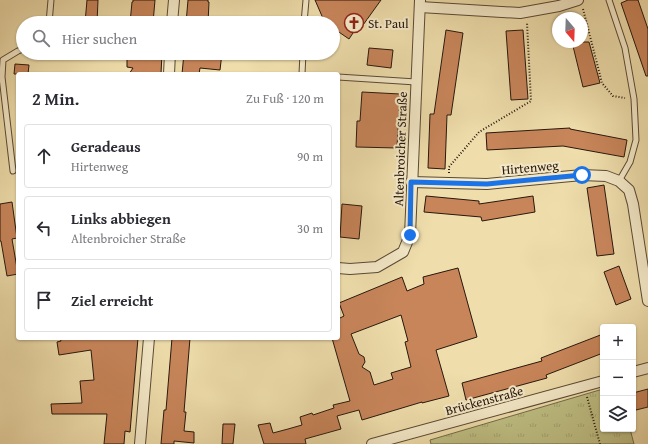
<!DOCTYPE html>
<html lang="de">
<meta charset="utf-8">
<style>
:root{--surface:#fff;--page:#f7f7f7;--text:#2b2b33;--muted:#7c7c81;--line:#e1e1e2}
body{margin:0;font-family:"Gentium Book Plus",serif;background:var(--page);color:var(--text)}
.controls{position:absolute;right:12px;bottom:12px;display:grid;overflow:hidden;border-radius:4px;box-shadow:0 1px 3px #0004}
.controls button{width:36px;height:36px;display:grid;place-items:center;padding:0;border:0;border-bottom:1px solid var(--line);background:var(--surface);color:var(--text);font:20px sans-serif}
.compass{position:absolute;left:552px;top:12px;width:36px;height:36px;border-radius:50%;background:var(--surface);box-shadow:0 1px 3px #0004;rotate:161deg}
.stop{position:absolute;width:12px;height:12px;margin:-9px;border:3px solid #1a73e8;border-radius:50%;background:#fff}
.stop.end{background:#1a73e8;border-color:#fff;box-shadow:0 1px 4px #0008}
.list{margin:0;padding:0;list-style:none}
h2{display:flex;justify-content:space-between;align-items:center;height:52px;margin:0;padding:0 16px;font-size:17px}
h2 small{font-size:13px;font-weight:400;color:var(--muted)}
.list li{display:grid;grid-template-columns:26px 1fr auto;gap:12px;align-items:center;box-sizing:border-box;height:64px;margin:0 8px 8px;padding:0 8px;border:1px solid var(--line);border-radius:4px}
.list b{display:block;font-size:15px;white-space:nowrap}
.list p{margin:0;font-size:13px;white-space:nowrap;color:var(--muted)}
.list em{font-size:13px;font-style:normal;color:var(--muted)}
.icon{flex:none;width:22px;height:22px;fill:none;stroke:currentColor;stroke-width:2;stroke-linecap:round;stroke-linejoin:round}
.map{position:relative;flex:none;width:648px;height:444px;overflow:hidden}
.search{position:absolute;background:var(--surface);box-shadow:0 1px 3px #0004;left:16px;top:16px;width:324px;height:44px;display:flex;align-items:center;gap:10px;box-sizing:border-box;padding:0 14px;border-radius:22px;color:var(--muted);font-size:15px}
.panel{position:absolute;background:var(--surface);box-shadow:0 1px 3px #0004;left:16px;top:72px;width:324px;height:268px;border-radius:4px}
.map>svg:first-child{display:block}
.park{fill:url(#park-tufts);stroke:#736c49}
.building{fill:#c8855a;stroke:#27170d;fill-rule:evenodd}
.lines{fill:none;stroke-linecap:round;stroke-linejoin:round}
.service-casing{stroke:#594935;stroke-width:7}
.minor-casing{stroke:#594935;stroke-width:12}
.path{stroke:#27170d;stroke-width:2;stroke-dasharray:1 2;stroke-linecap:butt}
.service{stroke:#f5eac9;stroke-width:5}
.minor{stroke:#f5eac9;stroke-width:10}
.route{stroke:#1a73e8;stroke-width:5}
.labels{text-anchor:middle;stroke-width:4;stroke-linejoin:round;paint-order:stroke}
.poi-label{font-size:13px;fill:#27170d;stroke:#f5eac9;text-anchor:start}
.street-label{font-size:13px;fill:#27170d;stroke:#f5eac9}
</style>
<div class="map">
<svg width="648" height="444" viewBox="0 0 648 444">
<defs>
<pattern id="park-tufts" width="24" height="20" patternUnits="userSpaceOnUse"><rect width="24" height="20" fill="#bfc085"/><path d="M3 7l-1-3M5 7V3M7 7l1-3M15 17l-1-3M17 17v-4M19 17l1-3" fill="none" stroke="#a4a472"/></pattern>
</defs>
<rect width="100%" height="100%" fill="#efdeac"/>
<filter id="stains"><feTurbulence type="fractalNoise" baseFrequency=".005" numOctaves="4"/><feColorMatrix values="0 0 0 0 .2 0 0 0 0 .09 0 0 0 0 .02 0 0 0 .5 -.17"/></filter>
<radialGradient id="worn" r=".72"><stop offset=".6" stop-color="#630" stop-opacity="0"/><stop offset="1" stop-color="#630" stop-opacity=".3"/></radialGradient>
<path class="park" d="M603,389V429H630L634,444H431L430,440Z"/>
<g class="building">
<path d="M87,0H98L97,23H85Z"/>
<path d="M133,0H155L153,23H130L132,2H133Z"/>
<path d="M188,0H208V2H209L208,23H186Z"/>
<path d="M315,0H381L358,32L355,30L349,39L333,28V23H325Z"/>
<path d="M628,0H638L648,29V76H646L621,3Z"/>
<path d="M446,30L463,33L451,115H447L445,169L428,168L430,114H434Z"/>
<path d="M523,30L528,99L511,100L506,31Z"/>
<path d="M572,42H589L600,83L583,87Z"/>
<path d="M369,48L393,50L391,68L367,65Z"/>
<path d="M132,53H162L161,74H129L133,68L127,67V57L132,58Z"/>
<path d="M184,53H222L220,70L200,68L199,74H182Z"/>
<path d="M15,64L29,65L28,74H14Z"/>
<path d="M362,92L400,94L397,148L356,147L357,121H360Z"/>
<path d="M570,128V129L627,140L624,157L563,146L487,150L486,133Z"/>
<path d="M604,185L614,254L597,256L587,188Z"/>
<path d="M426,196L479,201V204L533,196L535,212L482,221L481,217L424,212Z"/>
<path d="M12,202L17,238L12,239L18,274L7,276L1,241H0V204Z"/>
<path d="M342,204L362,206L359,239L340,237Z"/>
<path d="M619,266L631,299L616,305L604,272Z"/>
<path d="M458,268L477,337L436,350L449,396L422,403V402L362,420L359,410L337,416L341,429L305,439L306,444H264L258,425L270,423L273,433L288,429L302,425L300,417L312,413L313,415L334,408L333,405L350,401L332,338H338V319L344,316L339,303L402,277L407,291L424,284L423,277ZM401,315L408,341L405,342L411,367L391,373L393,379L374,385L370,372L362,367L365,362L364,357L359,354L351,334Z"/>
<path d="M603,334V353L546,375L547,378L466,400L462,383L542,361L541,358Z"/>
<path d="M60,338H138L130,432L125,431L124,444H104L107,414H52L51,404L82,403L80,381L94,380L91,350L59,355L57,342L61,341Z"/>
<path d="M172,338H190L184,412H186L184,431L194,432V443L174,441V444H161L164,410H166Z"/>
<path d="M648,389V407L636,410L633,401V393Z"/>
<path d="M223,424H235L233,444H222Z"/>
</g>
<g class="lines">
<g class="service-casing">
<g id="service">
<path d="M609,0L625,48L634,99L636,140L630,162L619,181"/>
<path d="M49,23L51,0"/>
<path d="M304,23L306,0"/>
<path d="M302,74L303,53"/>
<path d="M338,77L416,82"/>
<path d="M13,171L2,77L3,60L18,51L23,49"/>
</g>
</g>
<g class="minor-casing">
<g id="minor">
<path d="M420,7L520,13L559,6L578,0"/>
<path d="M172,23L174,0"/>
<path d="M169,74L170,53"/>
<path d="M411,182L487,184L582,175L606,176L619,181L629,190L633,204L648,301"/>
<path d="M338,268L350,269L377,267L403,252L410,235L420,0"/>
<path d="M633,372L648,368"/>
<path d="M140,444L149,338"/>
<path d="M372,444L603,381"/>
</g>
</g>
<g class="path">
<path d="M583,9L602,83L613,96L625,98"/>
<path d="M449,173V167L479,132L531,101L527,23"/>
<path d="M587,397L600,444"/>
</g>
<use href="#service" class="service"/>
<use href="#minor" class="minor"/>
</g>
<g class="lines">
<path class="route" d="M410,235L411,182L487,184L582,175"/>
</g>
<defs>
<g id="church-ring" transform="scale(1)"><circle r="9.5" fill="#f5eac9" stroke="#8f2418" stroke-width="1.5"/><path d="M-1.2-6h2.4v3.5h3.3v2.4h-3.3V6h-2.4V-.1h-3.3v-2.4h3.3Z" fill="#8f2418"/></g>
</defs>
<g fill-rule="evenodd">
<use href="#church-ring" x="354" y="23"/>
</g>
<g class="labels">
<g class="poi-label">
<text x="368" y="28">St. Paul</text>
</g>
<g class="street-label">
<text transform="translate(400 149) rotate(-88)" y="5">Altenbroicher Straße</text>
<text transform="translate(530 167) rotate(-5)" y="5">Hirtenweg</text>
<text transform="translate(484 400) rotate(-15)" y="5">Brückenstraße</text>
</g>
</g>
<rect width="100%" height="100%" filter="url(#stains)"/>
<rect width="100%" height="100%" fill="url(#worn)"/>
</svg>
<div class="controls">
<button>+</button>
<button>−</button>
<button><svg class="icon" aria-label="layers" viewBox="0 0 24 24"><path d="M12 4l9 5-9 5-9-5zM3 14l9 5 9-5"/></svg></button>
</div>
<svg class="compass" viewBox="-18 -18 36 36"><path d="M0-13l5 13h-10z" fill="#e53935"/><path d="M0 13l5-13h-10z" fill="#7c7c81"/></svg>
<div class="stop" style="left:582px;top:175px"></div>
<div class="stop end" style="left:410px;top:235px"></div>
<div class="search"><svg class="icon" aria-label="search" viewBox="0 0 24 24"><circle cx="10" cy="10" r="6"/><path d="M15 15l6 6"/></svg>Hier suchen</div>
<section class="panel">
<h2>2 Min.<small>Zu Fuß · 120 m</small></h2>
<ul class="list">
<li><svg class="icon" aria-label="ahead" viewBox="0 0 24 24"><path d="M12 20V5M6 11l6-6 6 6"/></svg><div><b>Geradeaus</b><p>Hirtenweg</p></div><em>90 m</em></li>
<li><svg class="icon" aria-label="left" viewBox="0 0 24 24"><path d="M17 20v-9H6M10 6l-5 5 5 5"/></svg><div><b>Links abbiegen</b><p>Altenbroicher Straße</p></div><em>30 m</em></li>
<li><svg class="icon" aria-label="arrive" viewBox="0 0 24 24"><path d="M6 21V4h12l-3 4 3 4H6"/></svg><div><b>Ziel erreicht</b></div></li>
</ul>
</section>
</div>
